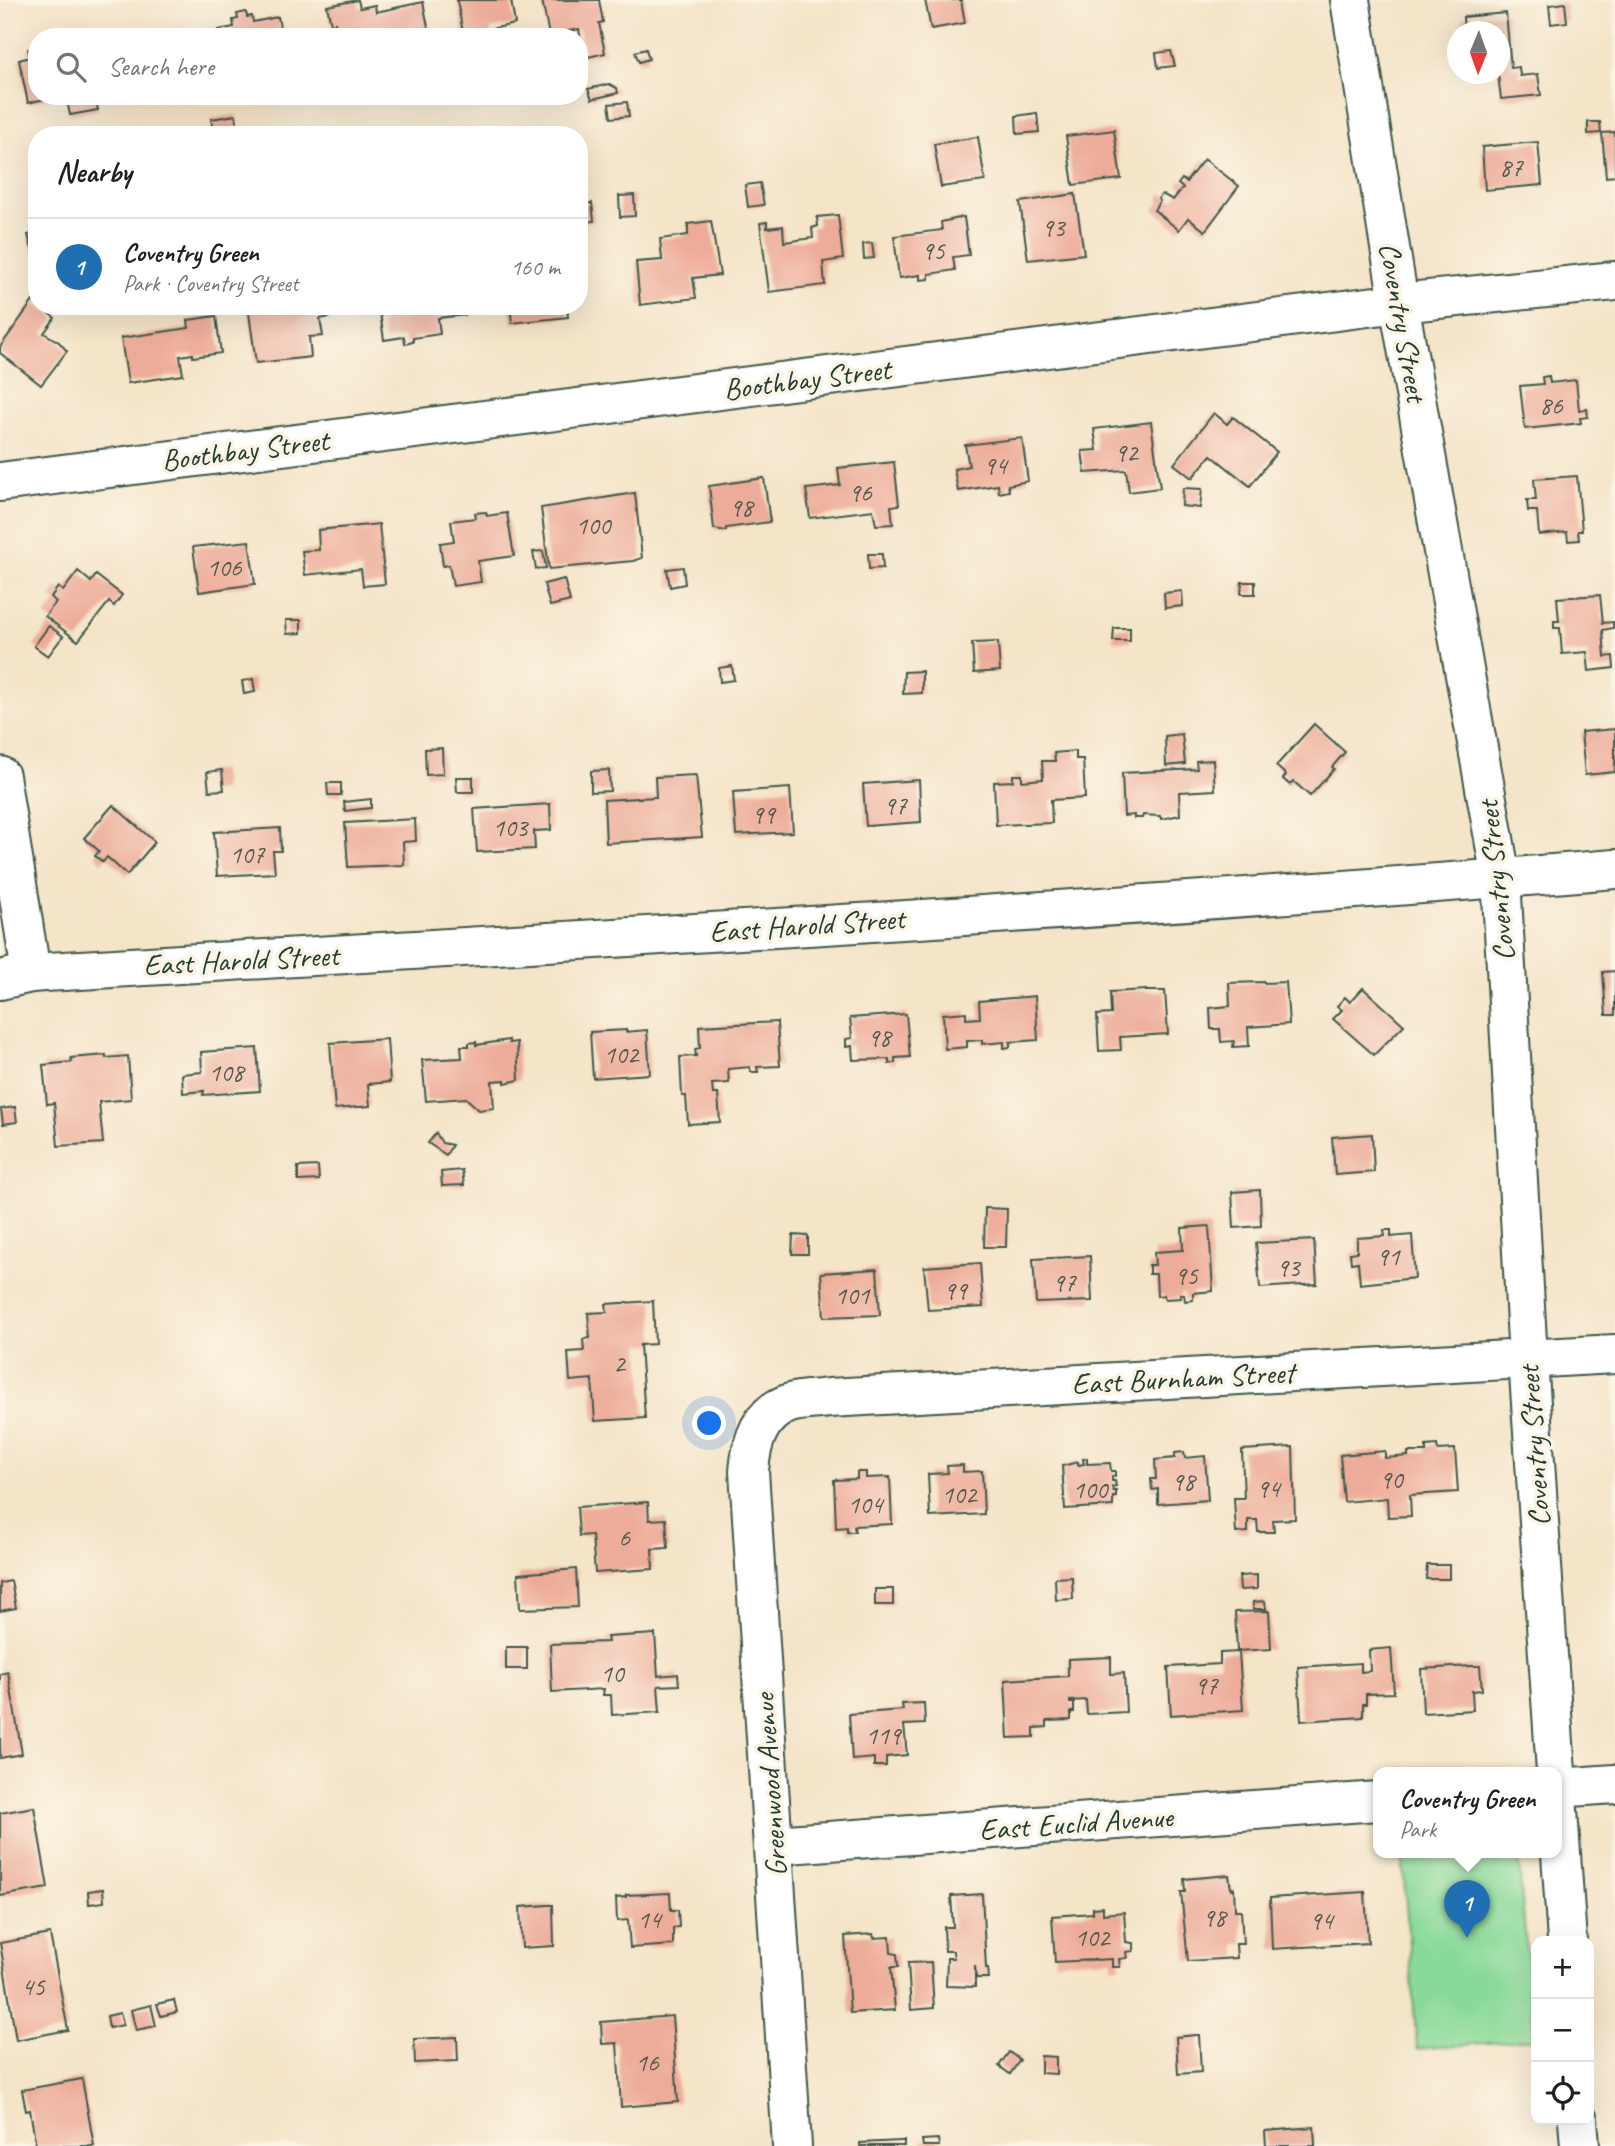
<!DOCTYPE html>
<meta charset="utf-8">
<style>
:root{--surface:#fff;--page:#f6f6f6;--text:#202124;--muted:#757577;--line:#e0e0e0;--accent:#1f6fb2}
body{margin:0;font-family:Caveat,sans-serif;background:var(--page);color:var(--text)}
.controls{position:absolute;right:21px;bottom:21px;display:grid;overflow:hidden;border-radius:14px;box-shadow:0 7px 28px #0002}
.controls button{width:63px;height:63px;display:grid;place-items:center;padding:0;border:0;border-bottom:2px solid var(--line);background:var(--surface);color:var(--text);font:35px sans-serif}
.compass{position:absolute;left:1447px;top:21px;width:63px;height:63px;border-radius:50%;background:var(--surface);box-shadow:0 7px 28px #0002;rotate:181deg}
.you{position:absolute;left:710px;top:1424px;width:24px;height:24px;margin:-18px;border:5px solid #fff;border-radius:50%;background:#1a73e8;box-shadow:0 0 0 10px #1a73e833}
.badge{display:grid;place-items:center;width:46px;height:46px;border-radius:50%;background:var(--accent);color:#fff;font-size:23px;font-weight:700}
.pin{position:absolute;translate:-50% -58px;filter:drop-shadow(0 2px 4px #0008)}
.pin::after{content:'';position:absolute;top:37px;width:24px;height:21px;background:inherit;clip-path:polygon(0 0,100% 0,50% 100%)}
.popup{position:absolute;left:1373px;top:1767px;width:189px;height:91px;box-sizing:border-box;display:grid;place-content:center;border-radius:14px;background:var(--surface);filter:drop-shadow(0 2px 5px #0005);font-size:23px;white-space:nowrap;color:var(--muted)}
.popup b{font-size:26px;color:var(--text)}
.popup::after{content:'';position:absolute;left:50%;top:100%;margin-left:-14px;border:14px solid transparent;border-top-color:var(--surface)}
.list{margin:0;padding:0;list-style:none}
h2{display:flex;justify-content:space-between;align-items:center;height:91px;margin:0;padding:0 28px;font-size:30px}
h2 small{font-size:23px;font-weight:400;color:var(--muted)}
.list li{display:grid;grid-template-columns:46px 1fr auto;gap:21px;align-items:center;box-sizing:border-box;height:98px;padding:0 28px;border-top:2px solid var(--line)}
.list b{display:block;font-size:26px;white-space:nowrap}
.list p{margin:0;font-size:23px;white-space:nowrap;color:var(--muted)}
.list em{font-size:23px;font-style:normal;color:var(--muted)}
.icon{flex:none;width:38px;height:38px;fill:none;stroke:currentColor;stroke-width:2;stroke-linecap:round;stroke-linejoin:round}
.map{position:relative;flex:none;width:1615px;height:2146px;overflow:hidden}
.search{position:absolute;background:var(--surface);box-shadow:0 7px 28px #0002;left:28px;top:28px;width:560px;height:77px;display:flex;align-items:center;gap:18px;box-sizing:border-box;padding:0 24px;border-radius:28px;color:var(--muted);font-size:26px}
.panel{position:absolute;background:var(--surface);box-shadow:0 7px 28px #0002;left:28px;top:126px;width:560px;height:189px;border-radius:28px}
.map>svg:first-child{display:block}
.green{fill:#89da9a;stroke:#548c67;stroke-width:2}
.building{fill:#edac99}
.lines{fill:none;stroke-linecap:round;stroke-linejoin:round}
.minor-casing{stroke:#3f564a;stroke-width:42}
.tertiary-casing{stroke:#3f564a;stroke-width:42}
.minor{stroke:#fff;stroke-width:38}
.tertiary{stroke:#fff;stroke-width:38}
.labels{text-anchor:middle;stroke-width:7;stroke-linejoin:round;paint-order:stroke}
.number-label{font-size:26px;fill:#52594d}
.street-label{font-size:30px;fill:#1f3d34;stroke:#fcf5e5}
</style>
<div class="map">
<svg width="1615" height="2146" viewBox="0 0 1615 2146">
<rect width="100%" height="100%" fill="#fcf5e5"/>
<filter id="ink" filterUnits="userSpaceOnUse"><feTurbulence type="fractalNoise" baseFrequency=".0143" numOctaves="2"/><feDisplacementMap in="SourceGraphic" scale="14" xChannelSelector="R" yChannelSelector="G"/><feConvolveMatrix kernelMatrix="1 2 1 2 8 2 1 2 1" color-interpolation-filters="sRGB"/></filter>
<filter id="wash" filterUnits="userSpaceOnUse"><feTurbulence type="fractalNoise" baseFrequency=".00686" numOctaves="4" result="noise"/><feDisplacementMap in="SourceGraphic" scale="28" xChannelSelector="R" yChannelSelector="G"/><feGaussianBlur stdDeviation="1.57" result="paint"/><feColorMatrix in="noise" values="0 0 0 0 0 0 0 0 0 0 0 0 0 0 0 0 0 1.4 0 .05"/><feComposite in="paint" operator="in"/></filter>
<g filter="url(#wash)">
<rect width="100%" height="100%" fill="#f4e4c8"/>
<path class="green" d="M1402,1852H1518L1534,2039L1417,2049Z"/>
<g id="blocks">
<g class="building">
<path d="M358,0L360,8L375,5L376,12L423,2L430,37H338L335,23L331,24L327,6Z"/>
<path d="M457,0H511L515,24L490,29L492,37H454L463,33Z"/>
<path d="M542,0H599L603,22L599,23L605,53L584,58L579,29L549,35Z"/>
<path d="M925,0H961L965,23L931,29Z"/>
<path d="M1565,3L1567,22L1551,24L1549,5Z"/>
<path d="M246,12L247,17L252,16L253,22L278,17L282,37H219L218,30L234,27L233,20L238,19L237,14Z"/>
<path d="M1506,13L1511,68L1519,67L1520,76L1538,74L1541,95L1501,99L1498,74L1500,32H1464L1463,17Z"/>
<path d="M37,48V96L53,97L28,103L19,60L30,57L28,49Z"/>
<path d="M646,49L649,59L639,62L635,52Z"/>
<path d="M1171,51L1175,66L1158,68L1156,53Z"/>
<path d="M609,84L617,88L618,93L592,99L588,89Z"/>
<path d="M66,96H95L98,110L70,115Z"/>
<path d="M627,102L629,116L611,118L609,104Z"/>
<path d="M1037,113L1039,132L1017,134L1016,116Z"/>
<path d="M236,115L239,135H214L211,119Z"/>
<path d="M1588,122H1600L1601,133L1588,134Z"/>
<path d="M1114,130L1121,179L1073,185L1066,136Z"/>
<path d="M1615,132V176L1606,177L1602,133Z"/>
<path d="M978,137L985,181L941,187L934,144Z"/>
<path d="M1538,142L1542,185L1485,190L1482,147Z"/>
<path d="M1204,159L1239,186L1205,231L1188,218L1179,230L1154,210L1160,201L1158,199L1162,194L1173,200L1183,188L1178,184L1182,179L1186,182Z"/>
<path d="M760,183L764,205L748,207L745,185Z"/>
<path d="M1075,194L1084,254L1028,260L1020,202Z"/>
<path d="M634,195L635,216L620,217L619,196Z"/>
<path d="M592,203L594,221L579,223V205Z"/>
<path d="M838,215L843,259L823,262L825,285L769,292L760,223L767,222V228L783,226L784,242L813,238L812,228L818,226L817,217Z"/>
<path d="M964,217L969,255L953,257L955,270L929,274V279L920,280V275L899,278L894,236L942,230L941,222Z"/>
<path d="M711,221L720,275L693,278L696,298L640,305L636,262L662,260L660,239L688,235V224Z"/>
<path d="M37,233V248L32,249L28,235Z"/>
<path d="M872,243L874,258L864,259L863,244Z"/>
<path d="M33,301L55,318L44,333L59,342L67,351L41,385L0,353V347Z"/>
<path d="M248,306H328L330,317L320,319L323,336L309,337L311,357L256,363Z"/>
<path d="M379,306H464L465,315L438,318L440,334L413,338V342L405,344L404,337L384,340Z"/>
<path d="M510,306H567L568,317L512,323Z"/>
<path d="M216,316L221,353L193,357V354L180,356L183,375L128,383L121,338L189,328L188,320Z"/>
<path d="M1549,376L1550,383L1576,380L1579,410L1587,409L1588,417L1580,418L1581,423L1525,429L1520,386L1543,384L1542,377Z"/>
<path d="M1214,413L1227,424L1233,417L1277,452L1250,486L1211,455L1192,478L1174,464Z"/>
<path d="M1151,422L1160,488L1129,492L1126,470L1085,473L1082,451L1097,450L1094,429Z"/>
<path d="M1022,438L1028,481L1008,485L1009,491L999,493L998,485L958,491L954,469L969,466L965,445Z"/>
<path d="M894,462L899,505L891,506L893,524L876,525L873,510L810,518L806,489L840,485L838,468Z"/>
<path d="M1577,476L1582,531H1578L1579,540L1568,541L1567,532L1539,535L1537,511H1528L1527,500H1536L1534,479Z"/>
<path d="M764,478L770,522L726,528V531L714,529L709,486Z"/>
<path d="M1183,488L1202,489L1200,508L1182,506Z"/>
<path d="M635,493L642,558L633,561L549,569L541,508Z"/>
<path d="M486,512L487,516L507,513L514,556L478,561L481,582L453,586L449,565L443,566L440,543L454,541L451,521L476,518L475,513Z"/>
<path d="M379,524L385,584L363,586L361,569L305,575L302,551L319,550L318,530Z"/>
<path d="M249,541L255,584L199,592L193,547Z"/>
<path d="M543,551L546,568L536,569L533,552Z"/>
<path d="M868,554H882L883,568L869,569Z"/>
<path d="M683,567L685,584L670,587L667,569Z"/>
<path d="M78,571L91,582L96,575L122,595L114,606L109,602L78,641L45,616L56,602L51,597L58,587L63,591Z"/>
<path d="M564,579L570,601L550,606L544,584Z"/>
<path d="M1242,582H1255V594H1241Z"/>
<path d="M1182,591L1183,606L1165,608L1164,593Z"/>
<path d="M1600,595L1603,623L1613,622V628L1603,630L1605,657L1613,656L1614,668L1589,671L1587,652L1562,654L1560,628H1554V621H1559L1557,598Z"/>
<path d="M286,620H301V633L287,634Z"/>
<path d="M49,626L63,636L48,656L34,646Z"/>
<path d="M1114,628H1130V641H1113Z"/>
<path d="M998,642L1000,671L974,673L972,643Z"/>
<path d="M732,666L734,680L720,682L719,668Z"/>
<path d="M922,671V693L903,694L904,672Z"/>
<path d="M253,679L255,692L244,694L242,681Z"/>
<path d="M1314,724L1345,752L1332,767L1334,769L1310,796L1293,781L1290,785L1283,779L1286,775L1276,766Z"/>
<path d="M1615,729V772L1585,775L1581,732Z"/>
<path d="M1182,734L1185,764L1166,766L1165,736Z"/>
<path d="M442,748L443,774L426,775L425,749Z"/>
<path d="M1076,751V759H1083L1085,798L1051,800L1052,823L996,825L994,782L1013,781V775H1022V781L1043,779L1042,761H1055L1054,753Z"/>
<path d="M1213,760L1215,790L1179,792L1180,815L1161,819L1160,816L1143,815L1142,818H1134V815L1124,816L1122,773L1197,769L1196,761Z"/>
<path d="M222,770L224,790L209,791L207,772Z"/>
<path d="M609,770L610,791L591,792V771Z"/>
<path d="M696,775L702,837L606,843L604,800L656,797L655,777Z"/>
<path d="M456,777H473V792H457Z"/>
<path d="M919,780L921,822L866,826L863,784Z"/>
<path d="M327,783H341V795H328Z"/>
<path d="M790,788L793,832L736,835L733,792Z"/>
<path d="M371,799V808L345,811L344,802Z"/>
<path d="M550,804L551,830L534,831L535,849L477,852L474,809Z"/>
<path d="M113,805L155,842L127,875L107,857L103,862L95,856L99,851L84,838Z"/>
<path d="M415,819L416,841L403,842L404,865L348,867L345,823Z"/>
<path d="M280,828L281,851H273L275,873L217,876L214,832Z"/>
<path d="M1615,971V1015H1606L1603,972Z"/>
<path d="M1264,982V983L1286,982L1289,1024L1248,1027L1249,1046L1233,1047L1234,1041L1221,1042L1220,1029H1211L1210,1008L1230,1006L1229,983Z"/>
<path d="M1363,988L1404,1025L1374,1055L1333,1019L1342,1010L1337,1006L1345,997L1350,1002Z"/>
<path d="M1146,990V991H1165L1168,1034L1120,1037L1121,1050L1099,1051L1097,1015L1111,1014L1110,992Z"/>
<path d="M1035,996L1038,1040L1010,1042V1047L1004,1048V1042L982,1044V1040L967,1041V1047L945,1049L943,1014L966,1012V1019L980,1018L979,1001Z"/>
<path d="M906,1014L910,1057L895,1058V1063L889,1064V1059L853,1060L852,1046L846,1047V1039L852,1038L850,1018Z"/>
<path d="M777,1022L780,1066L757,1067L758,1072H751L750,1067L728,1069L729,1083L712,1084L713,1094H718L720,1122L688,1124L686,1096H682L680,1057L696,1056L695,1049L700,1048L699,1026Z"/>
<path d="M626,1030V1032L647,1030L650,1074L593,1078L590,1032Z"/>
<path d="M387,1039L390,1082L368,1084L370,1106L335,1109L330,1043Z"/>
<path d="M509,1040V1043L517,1042L519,1080L505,1083V1080L492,1081L494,1108L479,1110L466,1098L426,1101L422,1060L462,1058L461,1046H469V1043L476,1042V1045Z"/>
<path d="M257,1048L260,1091L203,1095L204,1091L183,1093L182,1074L202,1072L201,1052Z"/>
<path d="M106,1055V1058L128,1056L131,1099L99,1102L103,1143L58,1146L54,1103L47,1104L43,1065L72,1062L71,1058Z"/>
<path d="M15,1107L17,1122L3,1124L1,1109Z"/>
<path d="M436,1133L442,1143L452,1145L446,1155L428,1143Z"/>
<path d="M1372,1134L1374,1172L1335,1175L1332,1137Z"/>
<path d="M318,1166L319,1180L298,1181V1167Z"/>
<path d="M462,1170L464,1185L442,1186L441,1172Z"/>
<path d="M1260,1190L1261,1226L1234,1228L1232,1192Z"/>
<path d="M985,1208L1007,1209L1006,1247H984Z"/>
<path d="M1209,1226L1213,1291L1193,1293V1300L1185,1301L1184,1294H1180L1181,1298L1165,1299L1164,1295L1157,1296L1156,1274H1149V1265H1155L1154,1252L1183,1250L1182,1228Z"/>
<path d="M1384,1230H1391V1237L1412,1235L1415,1278L1360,1284L1358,1262L1351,1263L1350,1253L1357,1252V1238L1385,1236Z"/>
<path d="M793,1235L808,1236V1254H792Z"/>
<path d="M1314,1240L1317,1284L1260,1288L1256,1243Z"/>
<path d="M1090,1256L1092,1301L1036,1303L1033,1259Z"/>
<path d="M980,1263L983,1307L928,1310L924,1267Z"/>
<path d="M877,1269L880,1315L824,1317L821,1273Z"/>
<path d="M653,1301L655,1344L640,1345L645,1418L595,1421L592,1379L570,1381L568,1352L584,1351L583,1339L590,1338L588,1313L607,1312L606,1304Z"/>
<path d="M1437,1445L1438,1450L1455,1449L1458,1492L1410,1495L1411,1516L1388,1517L1387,1498L1344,1502L1340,1455L1385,1451V1458L1408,1456V1452H1426V1446Z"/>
<path d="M1293,1447L1295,1519L1273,1520L1274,1532H1258L1257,1520H1248V1532L1236,1533L1234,1498H1244L1242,1450Z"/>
<path d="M1184,1452L1185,1458L1205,1456L1208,1500L1158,1504V1489L1152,1490L1151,1479H1156L1155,1460L1175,1458V1453Z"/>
<path d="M1087,1458V1464L1110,1463L1111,1471H1115V1476H1112V1481H1115L1116,1486L1112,1487L1113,1491H1116V1497H1113V1506L1065,1509L1062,1466L1078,1462V1465L1084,1464L1083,1459Z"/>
<path d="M963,1465V1472L982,1471L984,1514L930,1517L928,1474L948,1473L947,1466Z"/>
<path d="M857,1472H866V1478L890,1477L892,1524L854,1526L855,1532H847V1527L836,1528L834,1480L857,1479Z"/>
<path d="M648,1502L649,1520L666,1519L668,1548L652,1549L653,1569L595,1573L592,1535L579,1536L577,1507Z"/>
<path d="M1427,1565H1449V1579H1426Z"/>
<path d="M576,1569L578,1607L520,1609L518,1574Z"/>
<path d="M1257,1575V1589L1240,1590L1239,1576Z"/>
<path d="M1072,1577L1073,1599L1056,1600L1055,1578Z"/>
<path d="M11,1581L16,1608L0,1611V1583Z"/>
<rect x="875" y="1589" width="18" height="16"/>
<path d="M1265,1601L1266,1609H1253V1602Z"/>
<path d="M1269,1611L1271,1649L1237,1651L1235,1612Z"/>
<path d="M655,1634L658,1676L678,1674L679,1685L658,1686L660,1712L612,1715L611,1695H603L604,1689L552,1692L550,1644L608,1642L607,1637Z"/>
<rect x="506" y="1647" width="21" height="22"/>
<path d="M1391,1648L1394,1693L1366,1694V1704H1363V1717L1301,1721L1298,1667L1361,1663V1672L1370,1671L1369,1650Z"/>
<path d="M1239,1652L1243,1710L1171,1715L1168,1667L1220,1664V1653Z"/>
<path d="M1111,1657V1674L1124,1673L1126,1712L1087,1714L1086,1700L1070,1701V1703H1074V1712H1071V1720L1047,1721V1727L1034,1728V1737L1008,1738L1005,1680L1068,1676V1659Z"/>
<path d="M1471,1666H1480L1482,1690L1472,1691L1473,1710L1423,1713L1421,1669Z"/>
<path d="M8,1672L22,1754L0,1758V1674Z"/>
<path d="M924,1703L925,1724L904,1725L907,1755L886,1757V1766H874V1758L852,1760L849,1714L903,1710L902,1704Z"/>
<path d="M34,1807L48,1888L0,1896V1813Z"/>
<path d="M1229,1875L1231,1889L1234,1888L1235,1910H1241L1243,1944H1236L1237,1958L1188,1961L1181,1892H1185L1184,1879Z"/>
<path d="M103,1889L104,1902L89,1904L88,1891Z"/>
<path d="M1365,1892L1368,1943L1272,1949L1270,1898Z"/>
<path d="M670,1893L671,1910H678L679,1927L673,1928V1945L630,1948L628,1920L617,1921L616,1898L626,1897V1895Z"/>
<path d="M982,1894L986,1968H988L989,1978H976L975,1965V1987L946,1986L947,1958H954L953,1951H945L944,1927H953L951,1896Z"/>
<path d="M548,1905H553L554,1946L522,1948L520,1907Z"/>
<path d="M1103,1907V1914L1124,1912L1126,1942L1133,1943V1951L1126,1952L1127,1958L1119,1959L1120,1967H1112V1959L1055,1962L1052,1916L1093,1913V1908Z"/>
<path d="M50,1934L68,2030L16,2040L0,1943Z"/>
<path d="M873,1934L874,1938L890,1937L891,1953L897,1954L898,1967H891L895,2010L850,2013L845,1936Z"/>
<path d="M931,1962L934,2008L911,2010L908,1963Z"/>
<path d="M174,2000L177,2012L161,2016L157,2004Z"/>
<path d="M151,2005L156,2026L136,2030L131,2010Z"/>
<path d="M120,2013L123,2025L109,2028L107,2016Z"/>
<path d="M672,2016L678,2102L621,2107L617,2043L602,2044L601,2022Z"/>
<path d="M1196,2035H1199L1201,2072L1178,2074L1176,2037Z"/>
<path d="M457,2037L458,2061L415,2063L414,2039Z"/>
<path d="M1009,2052L1020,2060L1010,2074L999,2066Z"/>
<path d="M1041,2056L1056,2057V2074L1041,2073Z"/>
<path d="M82,2079L94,2146H36L30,2110L26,2111L22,2090Z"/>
<path d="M1314,2127L1315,2146H1266L1265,2131Z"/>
<path d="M938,2139L939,2146H923L922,2140Z"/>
<path d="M901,2141H904V2146H860V2143Z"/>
</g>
</g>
</g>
<g filter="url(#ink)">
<use href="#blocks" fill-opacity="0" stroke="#3f564a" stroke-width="2"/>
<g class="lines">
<g class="minor-casing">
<g id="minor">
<path d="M0,482L1399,303L1615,281"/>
<path d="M0,776L31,973"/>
<path d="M0,980L31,973C559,941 1088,912 1615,869"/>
<path d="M1556,1788L1615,1784"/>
<path d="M774,1845L1378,1801"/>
<path d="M792,2146L749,1471C751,1443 759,1413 790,1403C802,1399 817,1400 829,1398L1615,1354"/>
</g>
</g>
<g class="tertiary-casing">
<g id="tertiary">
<path d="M1350,0L1399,303L1501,878L1528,1359L1556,1772"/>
<path d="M1556,1781L1567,1941"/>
<path d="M1578,2120L1580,2146"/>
</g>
</g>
<use href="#minor" class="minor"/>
<use href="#tertiary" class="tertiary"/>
</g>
</g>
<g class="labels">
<g class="number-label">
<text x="1511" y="176">87</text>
<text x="1053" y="236">93</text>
<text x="933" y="259">95</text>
<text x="1551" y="414">86</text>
<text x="1126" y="461">92</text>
<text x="995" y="474">94</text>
<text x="860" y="501">96</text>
<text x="741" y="516">98</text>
<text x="593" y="534">100</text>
<text x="224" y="576">106</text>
<text x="895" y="814">97</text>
<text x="763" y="823">99</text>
<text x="510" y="836">103</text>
<text x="247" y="863">107</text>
<text x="879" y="1046">98</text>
<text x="621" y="1063">102</text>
<text x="226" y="1081">108</text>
<text x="1388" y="1265">91</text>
<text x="1288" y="1276">93</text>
<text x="1186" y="1284">95</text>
<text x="1064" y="1291">97</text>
<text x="955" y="1299">99</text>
<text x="852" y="1304">101</text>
<text x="619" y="1372">2</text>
<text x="1391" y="1488">90</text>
<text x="1183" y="1490">98</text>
<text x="1268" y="1497">94</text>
<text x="1090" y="1498">100</text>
<text x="959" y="1503">102</text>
<text x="865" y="1513">104</text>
<text x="624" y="1546">6</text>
<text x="612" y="1682">10</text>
<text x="1206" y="1694">97</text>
<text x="883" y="1744">119</text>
<text x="1214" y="1926">98</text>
<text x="649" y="1928">14</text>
<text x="1321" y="1929">94</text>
<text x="1092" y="1946">102</text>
<text x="33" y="1995">45</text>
<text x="647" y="2071">16</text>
</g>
<g class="street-label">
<text transform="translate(1403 322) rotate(80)" y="10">Coventry Street</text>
<text transform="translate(807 379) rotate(-7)" y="10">Boothbay Street</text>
<text transform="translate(245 450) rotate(-7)" y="10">Boothbay Street</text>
<text transform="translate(1496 881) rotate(-96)" y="10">Coventry Street</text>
<text transform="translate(807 925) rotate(-4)" y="10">East Harold Street</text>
<text transform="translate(241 960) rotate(-3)" y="10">East Harold Street</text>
<text transform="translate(1183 1378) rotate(-3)" y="10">East Burnham Street</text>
<text transform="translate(1534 1446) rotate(-94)" y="10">Coventry Street</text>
<text transform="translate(770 1785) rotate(-94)" y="10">Greenwood Avenue</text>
<text transform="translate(1076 1823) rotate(-4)" y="10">East Euclid Avenue</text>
</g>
</g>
</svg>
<div class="controls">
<button>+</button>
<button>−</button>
<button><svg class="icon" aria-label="locate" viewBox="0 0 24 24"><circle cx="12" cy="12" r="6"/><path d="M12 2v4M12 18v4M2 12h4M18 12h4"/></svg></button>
</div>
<svg class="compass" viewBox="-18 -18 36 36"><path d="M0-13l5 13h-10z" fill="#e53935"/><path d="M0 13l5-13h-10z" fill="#757577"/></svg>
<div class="you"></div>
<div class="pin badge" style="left:1467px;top:1938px">1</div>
<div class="popup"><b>Coventry Green</b>Park</div>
<div class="search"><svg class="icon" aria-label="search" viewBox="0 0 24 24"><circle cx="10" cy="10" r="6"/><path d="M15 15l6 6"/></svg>Search here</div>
<section class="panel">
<h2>Nearby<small></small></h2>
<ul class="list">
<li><span class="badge">1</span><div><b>Coventry Green</b><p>Park · Coventry Street</p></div><em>160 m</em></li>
</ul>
</section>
</div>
